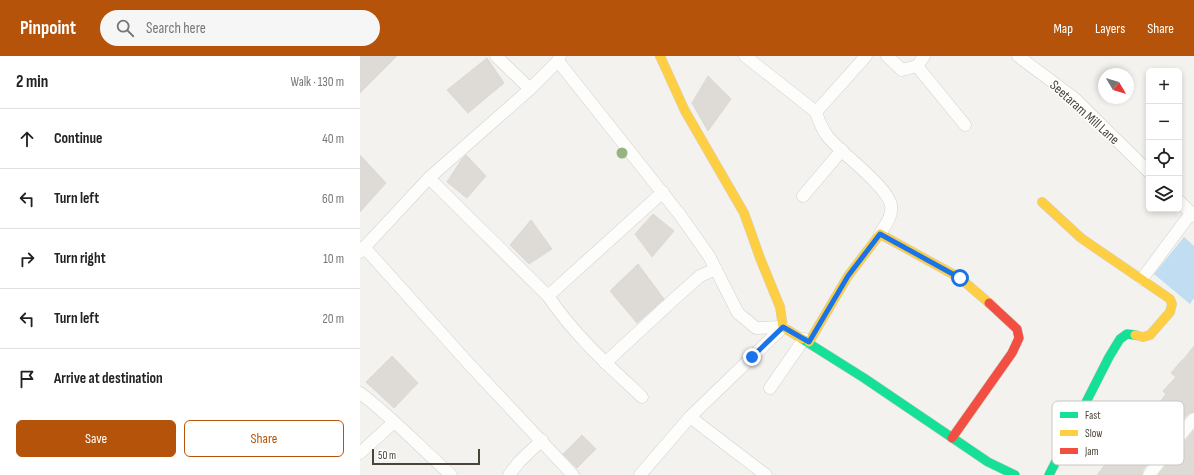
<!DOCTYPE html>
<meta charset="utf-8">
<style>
:root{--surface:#fff;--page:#f6f6f6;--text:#222;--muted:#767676;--line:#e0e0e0;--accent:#b45309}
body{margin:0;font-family:"Sofia Sans Condensed",sans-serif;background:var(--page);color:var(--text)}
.controls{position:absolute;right:12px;top:12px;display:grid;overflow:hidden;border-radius:6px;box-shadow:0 2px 6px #0003}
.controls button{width:36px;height:36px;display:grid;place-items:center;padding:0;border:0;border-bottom:1px solid var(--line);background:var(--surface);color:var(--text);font:20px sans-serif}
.compass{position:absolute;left:738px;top:12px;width:36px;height:36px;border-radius:50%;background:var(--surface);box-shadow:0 2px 6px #0003;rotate:128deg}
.scale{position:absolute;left:12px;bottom:10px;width:108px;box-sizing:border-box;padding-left:4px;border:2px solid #4b4439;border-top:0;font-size:11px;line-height:14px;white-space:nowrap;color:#4b4439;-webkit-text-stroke:3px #fff;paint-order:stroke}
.stop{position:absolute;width:12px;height:12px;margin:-9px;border:3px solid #1a73e8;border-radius:50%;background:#fff}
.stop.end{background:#1a73e8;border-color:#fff;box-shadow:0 1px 4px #0008}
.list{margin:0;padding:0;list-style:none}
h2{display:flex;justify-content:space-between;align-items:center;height:52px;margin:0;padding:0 16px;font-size:17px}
h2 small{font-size:13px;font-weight:400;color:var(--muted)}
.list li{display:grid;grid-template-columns:26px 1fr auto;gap:12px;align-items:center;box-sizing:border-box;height:60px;padding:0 16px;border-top:1px solid var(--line)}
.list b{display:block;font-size:15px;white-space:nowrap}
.list em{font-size:13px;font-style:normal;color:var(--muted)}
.actions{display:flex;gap:8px;padding:12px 16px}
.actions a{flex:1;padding:9px 0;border:1px solid var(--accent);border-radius:6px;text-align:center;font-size:14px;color:var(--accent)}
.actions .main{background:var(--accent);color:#fff}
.icon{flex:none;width:22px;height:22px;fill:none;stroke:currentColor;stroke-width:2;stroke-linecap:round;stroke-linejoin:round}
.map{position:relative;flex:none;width:834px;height:419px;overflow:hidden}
header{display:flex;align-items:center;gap:24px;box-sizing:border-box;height:56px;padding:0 20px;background:var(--accent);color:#fff}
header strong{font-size:19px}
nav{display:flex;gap:22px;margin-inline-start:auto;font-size:14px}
.search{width:280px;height:36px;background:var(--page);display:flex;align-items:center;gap:10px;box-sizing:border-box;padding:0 14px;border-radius:22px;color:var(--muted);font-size:15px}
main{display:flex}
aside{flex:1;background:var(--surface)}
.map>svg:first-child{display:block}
.water{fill:#c0ddf1}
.building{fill:#dedbd6;stroke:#dcd9d4}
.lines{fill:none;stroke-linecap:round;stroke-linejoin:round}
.street-casing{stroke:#d2d0cb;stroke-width:13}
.fast-casing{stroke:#d3cfc5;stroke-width:10}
.slow-casing{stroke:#d3cfc5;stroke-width:10}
.jam-casing{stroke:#d3cfc5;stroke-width:10}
.street{stroke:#fdfdfc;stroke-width:12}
.fast{stroke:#16e098;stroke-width:9}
.slow{stroke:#ffcf43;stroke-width:9}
.jam{stroke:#f24e42;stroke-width:9}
.tree{fill:#96b382}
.route{stroke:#1a73e8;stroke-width:5}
.labels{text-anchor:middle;stroke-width:3;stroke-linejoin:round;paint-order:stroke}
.street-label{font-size:14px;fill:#4b4439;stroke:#fff}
.key{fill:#fff;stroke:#c9c7c4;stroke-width:1}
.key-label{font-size:11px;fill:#4b4439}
</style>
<header>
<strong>Pinpoint</strong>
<div class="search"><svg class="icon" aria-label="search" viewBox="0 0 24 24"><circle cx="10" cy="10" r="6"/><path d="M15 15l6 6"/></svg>Search here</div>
<nav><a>Map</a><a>Layers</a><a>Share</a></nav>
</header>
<main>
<aside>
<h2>2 min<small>Walk · 130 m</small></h2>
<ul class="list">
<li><svg class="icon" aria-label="ahead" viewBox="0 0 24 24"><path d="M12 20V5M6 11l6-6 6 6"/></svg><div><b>Continue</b></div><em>40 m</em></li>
<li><svg class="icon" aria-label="left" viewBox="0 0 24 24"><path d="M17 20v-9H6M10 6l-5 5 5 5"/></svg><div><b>Turn left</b></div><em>60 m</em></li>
<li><svg class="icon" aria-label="right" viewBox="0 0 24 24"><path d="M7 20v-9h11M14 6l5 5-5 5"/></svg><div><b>Turn right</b></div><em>10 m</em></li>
<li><svg class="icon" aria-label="left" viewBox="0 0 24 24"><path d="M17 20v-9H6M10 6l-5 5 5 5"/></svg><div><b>Turn left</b></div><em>20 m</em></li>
<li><svg class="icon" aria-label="arrive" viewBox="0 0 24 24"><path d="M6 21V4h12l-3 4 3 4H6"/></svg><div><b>Arrive at destination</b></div></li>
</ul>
<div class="actions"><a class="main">Save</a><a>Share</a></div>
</aside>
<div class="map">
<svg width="834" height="419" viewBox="0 0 834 419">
<rect width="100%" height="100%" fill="#f4f2ee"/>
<path class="water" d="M824,181L834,190V242L830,248L794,218Z"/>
<g class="building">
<path d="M0,0H37L0,37Z"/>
<path d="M127,2L144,27L108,57L87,34Z"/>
<path d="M348,20L371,43L348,75L332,47Z"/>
<path d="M0,99L26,127L0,156Z"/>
<path d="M106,99L126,120L107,142L87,126L102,103Z"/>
<path d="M293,158L314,175L292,201L275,178Z"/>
<path d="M171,164L192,193L169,208L150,189Z"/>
<path d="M278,208L304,243L277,267L250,235Z"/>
<path d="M834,290V356L828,358L809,380L783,414L782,419H737L757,393L759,395L772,375L776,378L806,338L803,335L816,321L811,317L822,304H823Z"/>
<path d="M32,300L58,327L34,352L6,326Z"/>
<path d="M834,374V419H798L821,390Z"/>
<path d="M222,379L236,393L217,412L203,398Z"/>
</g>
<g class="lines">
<g class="street-casing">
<g id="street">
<path d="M136,0L170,33"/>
<path d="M385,0L456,56"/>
<path d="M506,0L456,56C459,66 462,73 468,81C482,98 527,130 531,149C533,160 525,169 520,178"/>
<path d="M527,0L542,14L557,10L564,0"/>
<path d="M658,0L714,42L789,116"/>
<path d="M198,5L320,159L349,200L378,257L396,272L423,271"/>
<path d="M557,10L605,69"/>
<path d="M69,122L188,240"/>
<path d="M443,140L482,94"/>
<path d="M819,145L834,160"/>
<path d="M4,191L109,308L213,419"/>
<path d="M0,196L69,122L170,33L198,5L200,0"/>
<path d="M782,223L831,157"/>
<path d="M245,307L312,245L340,220L356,213"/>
<path d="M410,332L444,283"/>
<path d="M0,337C33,362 61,392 91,419"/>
<path d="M282,341C248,309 215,280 188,240L303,136"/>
<path d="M330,361L406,419"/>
<path d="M0,397L34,366"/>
<path d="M149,419L159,406L182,384"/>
<path d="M280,419L330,361L423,271"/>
<path d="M789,419L815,385L834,363"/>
</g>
</g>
<g class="fast-casing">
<g id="fast">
<path d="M442,283L504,322L628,406L655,419"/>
<path d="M689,419L749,301L760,283L767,278L775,279"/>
</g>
</g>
<g class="slow-casing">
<g id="slow">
<path d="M300,0L325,55L384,157L400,202L420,251L423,271L442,283"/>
<path d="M682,146L721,182L810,243L812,248L810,256L790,279L783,281L775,279"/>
<path d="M449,286L488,220L520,178L600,222L629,247"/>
</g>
</g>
<g class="jam-casing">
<path id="jam" d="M592,382L652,297L659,282L657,273L629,247"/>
</g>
<use href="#street" class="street"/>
<use href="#fast" class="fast"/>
<use href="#slow" class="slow"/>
<use href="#jam" class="jam"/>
</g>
<circle class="tree" cx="262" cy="97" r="5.5"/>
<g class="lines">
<path class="route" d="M392,301L423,271L449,286L488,220L520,178L600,222"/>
</g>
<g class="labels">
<g class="street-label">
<text transform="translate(725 56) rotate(42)" y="5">Seetaram Mill Lane</text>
</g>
</g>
<rect x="692" y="345" width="132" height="64" rx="6" class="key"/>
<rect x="700" y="356" width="18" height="6" fill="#16e098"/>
<rect x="700" y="374" width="18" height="6" fill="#ffcf43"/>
<rect x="700" y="392" width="18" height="6" fill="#f24e42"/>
<g class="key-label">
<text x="725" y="363">Fast</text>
<text x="725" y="381">Slow</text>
<text x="725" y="399">Jam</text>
</g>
</svg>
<div class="controls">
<button>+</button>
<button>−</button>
<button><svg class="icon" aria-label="locate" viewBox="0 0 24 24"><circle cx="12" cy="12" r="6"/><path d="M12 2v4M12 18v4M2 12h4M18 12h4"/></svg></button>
<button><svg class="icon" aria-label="layers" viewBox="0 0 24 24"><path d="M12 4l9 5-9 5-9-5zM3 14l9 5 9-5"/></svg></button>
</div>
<svg class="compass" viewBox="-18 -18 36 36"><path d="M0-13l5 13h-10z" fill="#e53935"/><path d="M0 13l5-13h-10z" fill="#767676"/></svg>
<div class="scale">50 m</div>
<div class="stop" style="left:600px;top:222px"></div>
<div class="stop end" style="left:392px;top:301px"></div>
</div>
</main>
